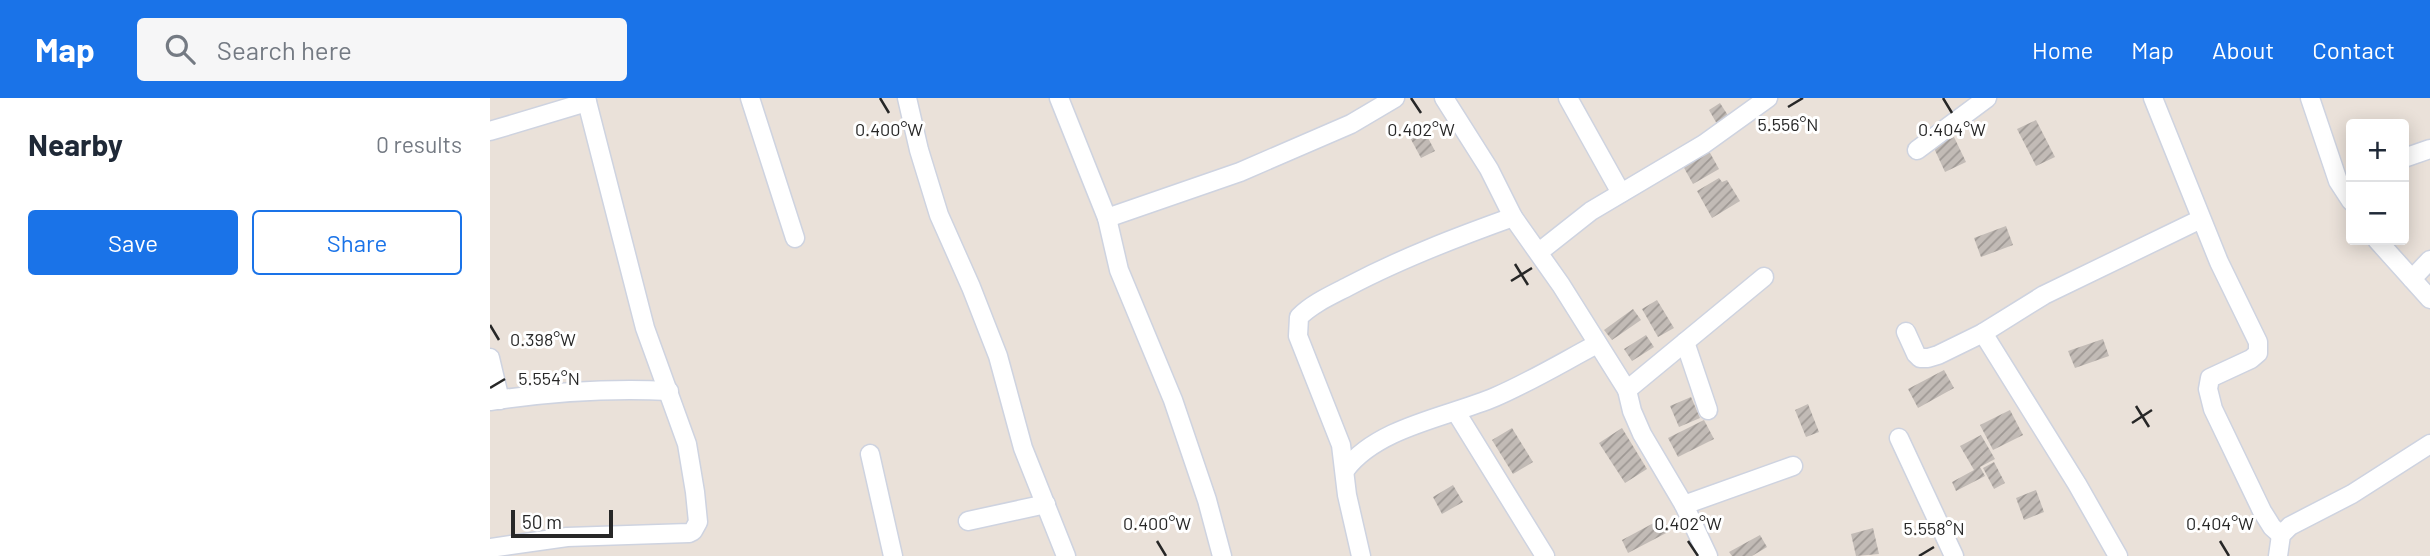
<!DOCTYPE html>
<meta charset="utf-8">
<style>
:root{--surface:#fff;--page:#f6f6f7;--text:#1f2937;--muted:#747a83;--line:#e0e1e3;--accent:#1a73e8}
body{margin:0;font-family:Barlow,sans-serif;background:var(--page);color:var(--text)}
.controls{position:absolute;right:21px;top:21px;display:grid;overflow:hidden;border-radius:7px;box-shadow:0 4px 18px #0003}
.controls button{width:63px;height:63px;display:grid;place-items:center;padding:0;border:0;border-bottom:2px solid var(--line);background:var(--surface);color:var(--text);font:35px sans-serif}
.scale{position:absolute;left:21px;bottom:18px;width:102px;box-sizing:border-box;padding-left:7px;border:4px solid #272727;border-top:0;font-size:19px;line-height:24px;white-space:nowrap;color:#272727;-webkit-text-stroke:5px #fff;paint-order:stroke}
.list{margin:0;padding:0;list-style:none}
h2{display:flex;justify-content:space-between;align-items:center;height:91px;margin:0;padding:0 28px;font-size:30px}
h2 small{font-size:23px;font-weight:400;color:var(--muted)}
.actions{display:flex;gap:14px;padding:21px 28px}
.actions a{flex:1;padding:16px 0;border:2px solid var(--accent);border-radius:7px;text-align:center;font-size:24px;color:var(--accent)}
.actions .main{background:var(--accent);color:#fff}
.icon{flex:none;width:38px;height:38px;fill:none;stroke:currentColor;stroke-width:2;stroke-linecap:round;stroke-linejoin:round}
.map{position:relative;flex:none;width:1940px;height:458px;overflow:hidden}
header{display:flex;align-items:center;gap:42px;box-sizing:border-box;height:98px;padding:0 35px;background:var(--accent);color:#fff}
header strong{font-size:33px}
nav{display:flex;gap:38px;margin-inline-start:auto;font-size:24px}
.search{width:490px;height:63px;background:var(--page);display:flex;align-items:center;gap:18px;box-sizing:border-box;padding:0 24px;border-radius:7px;color:var(--muted);font-size:26px}
main{display:flex}
aside{flex:1;background:var(--surface)}
.map>svg:first-child{display:block}
.building{fill:url(#building-hatch)}
.lines{fill:none;stroke-linecap:round;stroke-linejoin:round}
.minor-casing{stroke:#ced3e0;stroke-width:21}
.minor{stroke:#fff;stroke-width:18}
.ticks{fill:none;stroke:#272727;stroke-width:2.5}
.ticks-label{font-size:18px;text-anchor:middle;fill:#272727;stroke:#fff;stroke-width:6;stroke-linejoin:round;paint-order:stroke}
</style>
<header>
<strong>Map</strong>
<div class="search"><svg class="icon" aria-label="search" viewBox="0 0 24 24"><circle cx="10" cy="10" r="6"/><path d="M15 15l6 6"/></svg>Search here</div>
<nav><a>Home</a><a>Map</a><a>About</a><a>Contact</a></nav>
</header>
<main>
<aside>
<h2>Nearby<small>0 results</small></h2>
<ul class="list">
</ul>
<div class="actions"><a class="main">Save</a><a>Share</a></div>
</aside>
<div class="map">
<svg width="1940" height="458" viewBox="0 0 1940 458">
<defs>
<pattern id="building-hatch" width="6" height="6" patternUnits="userSpaceOnUse" patternTransform="scale(1.75)"><rect width="6" height="6" fill="#c2bbb6"/><path d="M-1 1l2-2M0 6l6-6M5 7l2-2" fill="none" stroke="#9e9894"/></pattern>
</defs>
<rect width="100%" height="100%" fill="#eae1d9"/>
<g class="building">
<path d="M1230,5L1239,19L1227,26L1219,12Z"/>
<path d="M1546,22L1565,59L1546,68L1527,31Z"/>
<path d="M931,27L945,53L931,60L917,34Z"/>
<path d="M1464,39L1476,64L1455,74L1443,48Z"/>
<path d="M1219,53L1229,71L1203,86L1193,68Z"/>
<path d="M1229,80L1232,84L1237,82L1250,103L1222,120L1207,93Z"/>
<path d="M1516,128L1523,147L1491,159L1484,140Z"/>
<path d="M1167,202L1184,230L1168,239L1152,211Z"/>
<path d="M1143,211L1151,222L1122,242L1114,232Z"/>
<path d="M1156,237L1164,249L1142,263L1134,251Z"/>
<path d="M1613,241L1619,258L1585,270L1578,253Z"/>
<path d="M1454,272L1464,290L1428,310L1418,291Z"/>
<path d="M1201,299L1210,320L1189,329L1180,308Z"/>
<path d="M1318,306L1329,334L1316,339L1305,312Z"/>
<path d="M1520,312L1533,337L1503,352L1490,327Z"/>
<path d="M1214,322L1224,341L1188,359L1178,340Z"/>
<path d="M1022,330L1043,364L1023,376L1002,342Z"/>
<path d="M1132,330L1157,371L1135,385L1109,345Z"/>
<path d="M1491,337L1505,361L1490,369L1495,378L1466,393L1462,384L1484,372L1470,348Z"/>
<path d="M1504,364L1515,385L1504,391L1493,370Z"/>
<path d="M963,387L973,404L952,416L943,399Z"/>
<path d="M1546,392L1554,414L1534,422L1526,400Z"/>
<path d="M1173,420L1180,433L1138,455L1132,442Z"/>
<path d="M1383,430L1389,456L1366,458L1361,436Z"/>
<path d="M1270,437L1277,449L1262,458H1242L1239,454Z"/>
</g>
<g class="lines">
<g class="minor-casing">
<g id="minor">
<path d="M260,0L305,140"/>
<path d="M417,0L429,52L449,117L481,189L508,258L533,350L576,458"/>
<path d="M569,0L617,120L629,172L683,302L717,402L732,458"/>
<path d="M954,0L999,71L1023,119L1071,187L1137,292L1142,313L1152,336L1194,407L1218,458"/>
<path d="M1078,0L1131,95"/>
<path d="M1663,0L1729,164L1768,244V255L1761,261L1720,280L1718,291L1723,311L1772,413L1782,429L1791,437"/>
<path d="M1820,0L1848,83L1861,103"/>
<path d="M0,33L97,4"/>
<path d="M1427,52L1497,0"/>
<path d="M1914,60L1940,51"/>
<path d="M617,120L750,74L861,26L905,0"/>
<path d="M1887,142L1940,201"/>
<path d="M1049,154L1101,113L1214,46L1278,0"/>
<path d="M1922,181L1940,162"/>
<path d="M1416,234L1426,256L1430,260H1438L1448,257L1493,235L1554,197L1711,121"/>
<path d="M1493,235L1587,386L1628,458"/>
<path d="M1195,244L1218,312"/>
<path d="M0,260L10,302"/>
<path d="M1137,292L1274,179"/>
<path d="M0,303C60,294 119,290 179,293"/>
<path d="M966,314L1055,458"/>
<path d="M1409,340L1464,458"/>
<path d="M380,356L403,458"/>
<path d="M856,371C888,329 958,319 1005,299C1040,284 1073,264 1107,246"/>
<path d="M1194,407L1303,368"/>
<path d="M478,423L556,406"/>
<path d="M0,450L77,439L199,435L203,433L208,424L205,394L197,346L155,230L96,0"/>
<path d="M871,458L857,397L851,347L808,238L809,219C823,205 842,197 859,188C912,160 967,139 1023,119"/>
<path d="M1788,458L1791,437L1800,428L1862,396L1940,346"/>
</g>
</g>
<use href="#minor" class="minor"/>
</g>
<path class="ticks" d="M390,0L399,15M921,0L931,15M1453,0L1462,15M1298,9L1313,0M1025,166L1038,187M1021,183L1042,170M0,227L9,242M0,290L15,281M1646,308L1659,329M1642,325L1662,312M667,443L676,458M1198,443L1208,458M1730,443L1739,458M1429,458L1444,449"/>
<g class="ticks-label">
<text x="1298" y="33">5.556°N</text>
<text x="1462" y="38">0.404°W</text>
<text x="399" y="38">0.400°W</text>
<text x="931" y="38">0.402°W</text>
<text x="53" y="248">0.398°W</text>
<text x="59" y="287">5.554°N</text>
<text x="667" y="432">0.400°W</text>
<text x="1198" y="432">0.402°W</text>
<text x="1730" y="432">0.404°W</text>
<text x="1444" y="437">5.558°N</text>
</g>
</svg>
<div class="controls">
<button>+</button>
<button>−</button>
</div>
<div class="scale">50 m</div>
</div>
</main>
